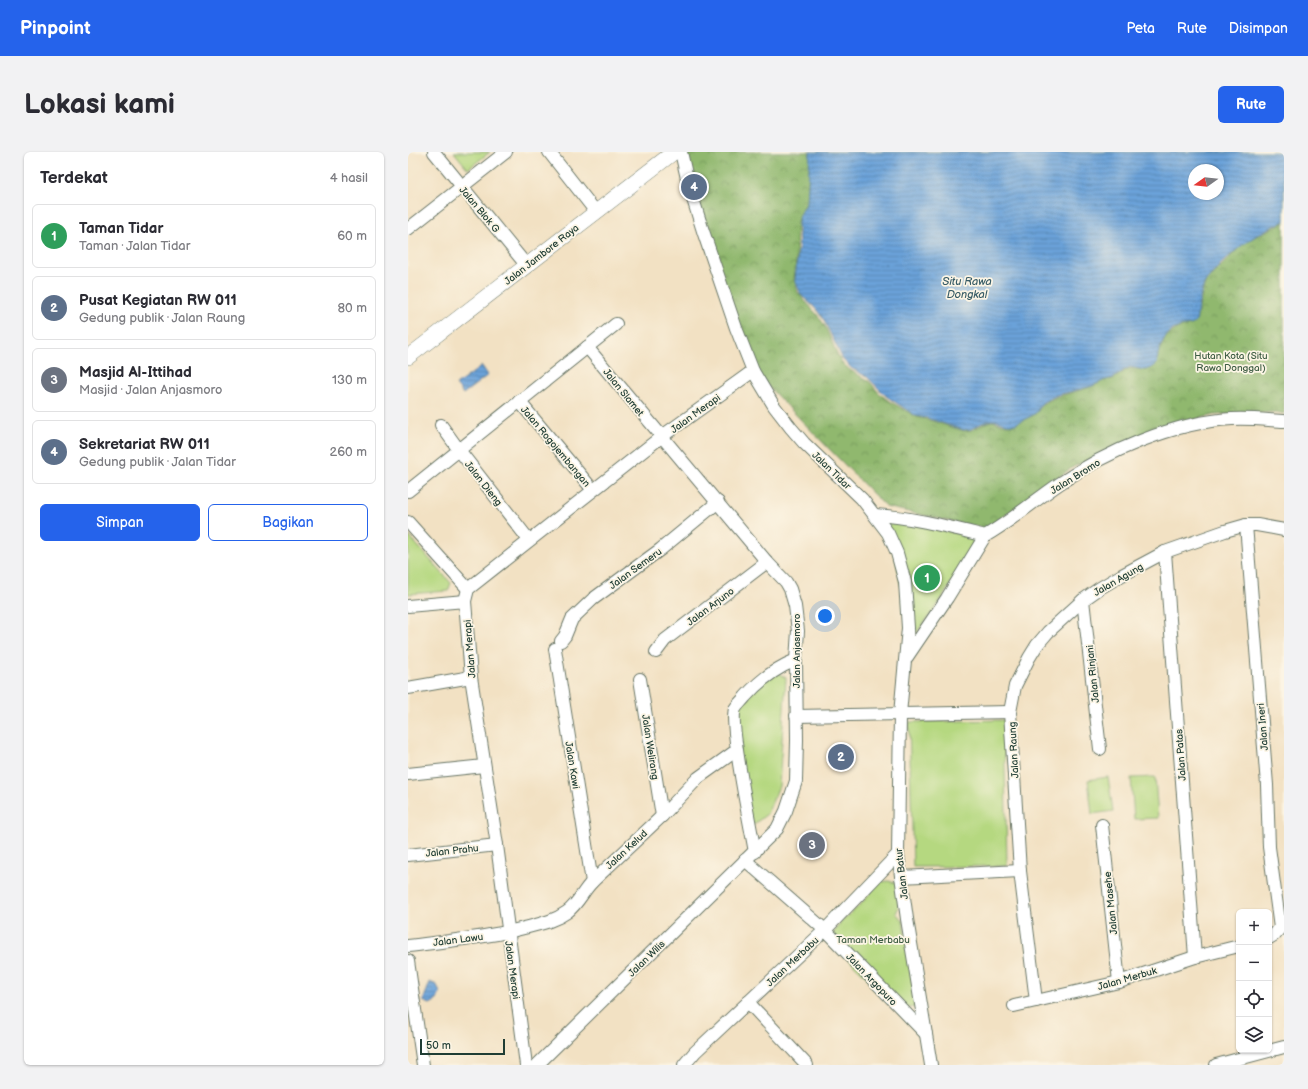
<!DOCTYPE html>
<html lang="id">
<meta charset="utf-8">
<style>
:root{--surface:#fff;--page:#f2f2f3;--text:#2b2b33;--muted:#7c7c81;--line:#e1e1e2;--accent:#2563eb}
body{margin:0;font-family:"Balsamiq Sans",sans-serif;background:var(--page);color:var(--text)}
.controls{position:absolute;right:12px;bottom:12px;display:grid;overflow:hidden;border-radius:6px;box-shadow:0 1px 3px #0004}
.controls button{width:36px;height:36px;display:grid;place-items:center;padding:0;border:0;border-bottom:1px solid var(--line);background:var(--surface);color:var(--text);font:20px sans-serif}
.compass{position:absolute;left:780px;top:12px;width:36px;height:36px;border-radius:50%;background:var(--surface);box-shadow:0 1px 3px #0004;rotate:255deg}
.scale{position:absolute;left:12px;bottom:10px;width:85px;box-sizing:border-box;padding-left:4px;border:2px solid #1f3d34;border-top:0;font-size:11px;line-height:14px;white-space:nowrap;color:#1f3d34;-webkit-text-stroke:3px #fcf5e5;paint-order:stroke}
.you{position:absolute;left:417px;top:464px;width:14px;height:14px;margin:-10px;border:3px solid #fff;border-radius:50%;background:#1a73e8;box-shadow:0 0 0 6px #1a73e833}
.badge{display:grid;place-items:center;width:26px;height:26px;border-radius:50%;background:var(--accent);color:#fff;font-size:13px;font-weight:700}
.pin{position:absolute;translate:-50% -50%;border:2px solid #fff;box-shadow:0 1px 4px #0006}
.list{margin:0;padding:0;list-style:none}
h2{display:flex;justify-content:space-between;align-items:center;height:52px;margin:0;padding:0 16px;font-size:17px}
h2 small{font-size:13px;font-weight:400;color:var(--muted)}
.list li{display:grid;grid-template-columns:26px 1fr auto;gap:12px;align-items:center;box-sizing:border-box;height:64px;margin:0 8px 8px;padding:0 8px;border:1px solid var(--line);border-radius:6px}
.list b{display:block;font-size:15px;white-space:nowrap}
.list p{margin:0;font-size:13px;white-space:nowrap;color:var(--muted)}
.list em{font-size:13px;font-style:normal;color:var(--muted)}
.actions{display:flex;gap:8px;padding:12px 16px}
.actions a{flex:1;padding:9px 0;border:1px solid var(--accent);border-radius:6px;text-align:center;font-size:14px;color:var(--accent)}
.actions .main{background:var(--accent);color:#fff}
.icon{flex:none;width:22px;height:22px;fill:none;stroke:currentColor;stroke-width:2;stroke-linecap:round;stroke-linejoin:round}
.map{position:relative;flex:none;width:876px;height:913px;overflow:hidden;border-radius:6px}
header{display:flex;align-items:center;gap:24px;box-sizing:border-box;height:56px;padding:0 20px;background:var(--accent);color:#fff}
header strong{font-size:19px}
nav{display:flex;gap:22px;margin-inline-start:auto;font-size:14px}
.intro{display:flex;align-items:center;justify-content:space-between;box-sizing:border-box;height:96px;padding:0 24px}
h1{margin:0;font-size:28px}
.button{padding:10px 18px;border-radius:6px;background:var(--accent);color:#fff;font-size:14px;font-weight:700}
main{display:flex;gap:24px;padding:0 24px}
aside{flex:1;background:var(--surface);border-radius:6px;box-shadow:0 1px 3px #0004}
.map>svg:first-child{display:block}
.green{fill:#b5d880;stroke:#6a8a5a}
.forest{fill:url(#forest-crowns);stroke:#587a51}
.water{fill:url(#water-rules);stroke:#457086;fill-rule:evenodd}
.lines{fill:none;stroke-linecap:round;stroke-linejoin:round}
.minor-casing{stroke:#697666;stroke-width:14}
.tertiary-casing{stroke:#697666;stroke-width:16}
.minor{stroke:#fff;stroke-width:12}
.tertiary{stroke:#fff;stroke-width:15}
.labels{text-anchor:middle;stroke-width:3.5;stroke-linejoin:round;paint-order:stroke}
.street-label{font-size:10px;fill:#1f3d34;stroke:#fcf5e5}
.park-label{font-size:10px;fill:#3d5c43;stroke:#fcf5e5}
.water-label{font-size:11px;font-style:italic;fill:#365b66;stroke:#fcf5e5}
</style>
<header>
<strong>Pinpoint</strong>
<nav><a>Peta</a><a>Rute</a><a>Disimpan</a></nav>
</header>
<div class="intro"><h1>Lokasi kami</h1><a class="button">Rute</a></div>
<main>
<aside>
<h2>Terdekat<small>4 hasil</small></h2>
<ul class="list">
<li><span class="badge" style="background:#2e9e5b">1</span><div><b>Taman Tidar</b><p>Taman · Jalan Tidar</p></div><em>60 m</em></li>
<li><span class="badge" style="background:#5c6f8a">2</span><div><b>Pusat Kegiatan RW 011</b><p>Gedung publik · Jalan Raung</p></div><em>80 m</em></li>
<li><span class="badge" style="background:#6b7280">3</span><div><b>Masjid Al-Ittihad</b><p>Masjid · Jalan Anjasmoro</p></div><em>130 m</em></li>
<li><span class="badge" style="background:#5c6f8a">4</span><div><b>Sekretariat RW 011</b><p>Gedung publik · Jalan Tidar</p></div><em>260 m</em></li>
</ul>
<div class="actions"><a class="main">Simpan</a><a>Bagikan</a></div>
</aside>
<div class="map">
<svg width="876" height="913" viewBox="0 0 876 913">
<defs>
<pattern id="forest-crowns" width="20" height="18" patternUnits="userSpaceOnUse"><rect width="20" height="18" fill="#90b86e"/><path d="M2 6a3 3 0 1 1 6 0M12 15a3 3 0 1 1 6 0" fill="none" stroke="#75975b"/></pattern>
<pattern id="water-rules" width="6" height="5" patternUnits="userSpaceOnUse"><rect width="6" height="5" fill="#6ba2d9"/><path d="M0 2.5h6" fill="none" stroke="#5785b1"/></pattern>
</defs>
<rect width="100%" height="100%" fill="#fcf5e5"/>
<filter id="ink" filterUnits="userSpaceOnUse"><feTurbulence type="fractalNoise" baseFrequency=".025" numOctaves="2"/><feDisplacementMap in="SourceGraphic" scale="8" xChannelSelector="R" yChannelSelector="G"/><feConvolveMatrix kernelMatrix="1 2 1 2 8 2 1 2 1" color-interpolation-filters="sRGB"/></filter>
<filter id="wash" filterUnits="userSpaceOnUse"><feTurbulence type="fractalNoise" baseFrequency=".012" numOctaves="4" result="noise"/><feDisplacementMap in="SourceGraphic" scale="16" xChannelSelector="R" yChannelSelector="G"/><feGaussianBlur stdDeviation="0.9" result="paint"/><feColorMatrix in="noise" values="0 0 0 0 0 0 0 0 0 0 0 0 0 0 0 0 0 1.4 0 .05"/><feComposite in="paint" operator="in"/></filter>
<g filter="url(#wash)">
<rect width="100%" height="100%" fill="#f2e1c3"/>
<g class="green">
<path d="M46,0H82L60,17Z"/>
<path d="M480,367L566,385L564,397L529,454L508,481L500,477L485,389L477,372Z"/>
<path d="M0,383L43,431L40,439L0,442Z"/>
<path d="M366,517L378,526L371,634L359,662L341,676L323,557Z"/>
<path d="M596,568L599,714L505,715L501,570Z"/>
<path d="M700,625L705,659L684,662L680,628Z"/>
<path d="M747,625L750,666L726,667L723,626Z"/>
<path d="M480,729L489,731L492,752L488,761L495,769L508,855L491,857L421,788L432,771L453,752L471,730Z"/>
</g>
<path class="forest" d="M279,0H402L399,50L391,62L389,70L388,109L386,127L390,141L411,165L418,176L429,202L435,212L442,218L462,230L471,241L481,249L509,265L521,268L556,279L564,278L577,271L584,269L599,273L607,272L624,264L629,260L634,252L648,245L683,235L697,228L705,227L720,217C734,215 737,223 749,212L750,201L758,185L770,176L783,173L788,169L795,138L798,130L804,123L837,90L876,70V262L868,260L806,263L759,274L665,315L578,377L478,355L345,219L287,62Z"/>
<g class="water">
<path d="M402,0H876V69C849,81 832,93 811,114C807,119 801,124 797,130C793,138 791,151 789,160C789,162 789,167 788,169C784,175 776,173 771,175C756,180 749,198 749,212L743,216L737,218L722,215L718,217L705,226L697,228L684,234L649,243L635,250L631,254L629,260L623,264L607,272H599L591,269L583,268L574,271L563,277L556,278L519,266L508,264L478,244L459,225L443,216L435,208L416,168L408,157L393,143L387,128L391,91L390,70L392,62L399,51ZM786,18H810V42H786Z"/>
<path d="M74,214L80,223L55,242L48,233Z"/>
<path d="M22,830L29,833L32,841L29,848L22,852L15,849Z"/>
</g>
</g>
<g filter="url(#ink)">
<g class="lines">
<g class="minor-casing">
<g id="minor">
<path d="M26,0L119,114"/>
<path d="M141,0L188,60"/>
<path d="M273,0L280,31L295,79L328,176L345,219L366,254L383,276L396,291L454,347L480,381L489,401L497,430L500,476L492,562L490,702L499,767L523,913"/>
<path d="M0,77L98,0"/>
<path d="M111,249L185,338"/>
<path d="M33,273L51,298L121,388"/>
<path d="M0,339L208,172"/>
<path d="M467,363C504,365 541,375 577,384C603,369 626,349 651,332C699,299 767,270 824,267C841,266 859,268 876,269"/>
<path d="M0,370L60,437"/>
<path d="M838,373L859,633L861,695L872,776L866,783L861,786"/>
<path d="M757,400L787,805"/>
<path d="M675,448L692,597"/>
<path d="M0,454L57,449"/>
<path d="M153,489L157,484L164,467L185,447L253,397L310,350"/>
<path d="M147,497L184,730"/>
<path d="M248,500L257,488L359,410"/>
<path d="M499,505L539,446L577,384"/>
<path d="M232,527L254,664"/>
<path d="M0,536L63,525"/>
<path d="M388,564L602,560"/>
<path d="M0,622L76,614"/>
<path d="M694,673L711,830"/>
<path d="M347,700C343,678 321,571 327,557C329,553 334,549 337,545C351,529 368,516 388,508"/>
<path d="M0,703L89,693"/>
<path d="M337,708L417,778L518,882"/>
<path d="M493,725L612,719"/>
<path d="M0,794C38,789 78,786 116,776C131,772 145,770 159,760C170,752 175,739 184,730L254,664L290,626L329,598"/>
<path d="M0,809L15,913"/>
<path d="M628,849L612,719L602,560L607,534L621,506L629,493L640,480L675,448L692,436L714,423L757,400L817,379L838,373H849L876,378"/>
<path d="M340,850L399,913"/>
<path d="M606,854L711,830L787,805L831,794"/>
<path d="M118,913L89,693L63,525L57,449L60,437L253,285L345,219"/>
<path d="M129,913L369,677L378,659L388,629L389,588L388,508L390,479L387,454L382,437L378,430L359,410L179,195"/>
<path d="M276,913L287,900L417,778L490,702"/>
<path d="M808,913L876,895"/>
</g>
</g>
<g class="tertiary-casing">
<path id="tertiary" d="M0,205L266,0"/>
</g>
<use href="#minor" class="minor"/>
<use href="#tertiary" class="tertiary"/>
</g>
</g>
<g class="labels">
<g class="street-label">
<text transform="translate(72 57) rotate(50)" y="4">Jalan Blok G</text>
<text transform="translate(133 102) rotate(-38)" y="4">Jalan Jambore Raya</text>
<text transform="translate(216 240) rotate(51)" y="4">Jalan Slamet</text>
<text transform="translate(287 261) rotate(-36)" y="4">Jalan Merapi</text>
<text transform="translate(148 294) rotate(50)" y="4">Jalan Rogojembangan</text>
<text transform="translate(424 318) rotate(44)" y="4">Jalan Tidar</text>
<text transform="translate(667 324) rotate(-32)" y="4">Jalan Bromo</text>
<text transform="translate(76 331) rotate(52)" y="4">Jalan Dieng</text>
<text transform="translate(227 416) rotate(-36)" y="4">Jalan Semeru</text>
<text transform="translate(710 427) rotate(-30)" y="4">Jalan Agung</text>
<text transform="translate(302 454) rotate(-37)" y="4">Jalan Arjuno</text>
<text transform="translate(61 497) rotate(-95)" y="4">Jalan Merapi</text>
<text transform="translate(388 499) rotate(-90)" y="4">Jalan Anjasmoro</text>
<text transform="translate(684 522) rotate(-96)" y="4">Jalan Rinjani</text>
<text transform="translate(854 575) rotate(-95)" y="4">Jalan Ineri</text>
<text transform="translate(243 595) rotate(81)" y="4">Jalan Welirang</text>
<text transform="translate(605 598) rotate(-93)" y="4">Jalan Raung</text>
<text transform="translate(772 603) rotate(-94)" y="4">Jalan Patas</text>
<text transform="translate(165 613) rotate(81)" y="4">Jalan Kawi</text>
<text transform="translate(218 697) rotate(-43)" y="4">Jalan Kelud</text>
<text transform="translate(44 698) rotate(-6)" y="4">Jalan Prahu</text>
<text transform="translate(493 722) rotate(-97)" y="4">Jalan Batur</text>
<text transform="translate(702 751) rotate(-96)" y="4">Jalan Masehe</text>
<text transform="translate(50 787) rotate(-7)" y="4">Jalan Lawu</text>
<text transform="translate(238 806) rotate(-44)" y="4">Jalan Wilis</text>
<text transform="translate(384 809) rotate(-43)" y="4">Jalan Merbabu</text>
<text transform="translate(105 818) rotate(82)" y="4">Jalan Merapi</text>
<text transform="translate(719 826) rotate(-16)" y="4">Jalan Merbuk</text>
<text transform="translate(464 827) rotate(46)" y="4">Jalan Argopuro</text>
</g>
<g class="park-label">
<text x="823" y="207">Hutan Kota (Situ<tspan x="823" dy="12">Rawa Donggal)</tspan></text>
<text x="465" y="791">Taman Merbabu</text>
</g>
<g class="water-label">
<text x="559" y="133">Situ Rawa<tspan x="559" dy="13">Dongkal</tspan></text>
</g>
</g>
</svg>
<div class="controls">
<button>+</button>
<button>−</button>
<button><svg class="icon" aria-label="locate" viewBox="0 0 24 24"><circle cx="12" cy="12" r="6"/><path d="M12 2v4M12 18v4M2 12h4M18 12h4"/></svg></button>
<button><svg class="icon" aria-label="layers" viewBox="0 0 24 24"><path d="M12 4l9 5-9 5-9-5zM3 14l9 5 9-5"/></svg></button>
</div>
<svg class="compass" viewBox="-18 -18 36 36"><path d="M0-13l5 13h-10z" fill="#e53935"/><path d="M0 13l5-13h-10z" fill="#7c7c81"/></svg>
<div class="scale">50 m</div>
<div class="you"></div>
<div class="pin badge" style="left:519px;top:426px;background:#2e9e5b">1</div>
<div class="pin badge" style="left:433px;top:605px;background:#5c6f8a">2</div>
<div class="pin badge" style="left:404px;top:693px;background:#6b7280">3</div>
<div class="pin badge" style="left:286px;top:35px;background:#5c6f8a">4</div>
</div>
</main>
